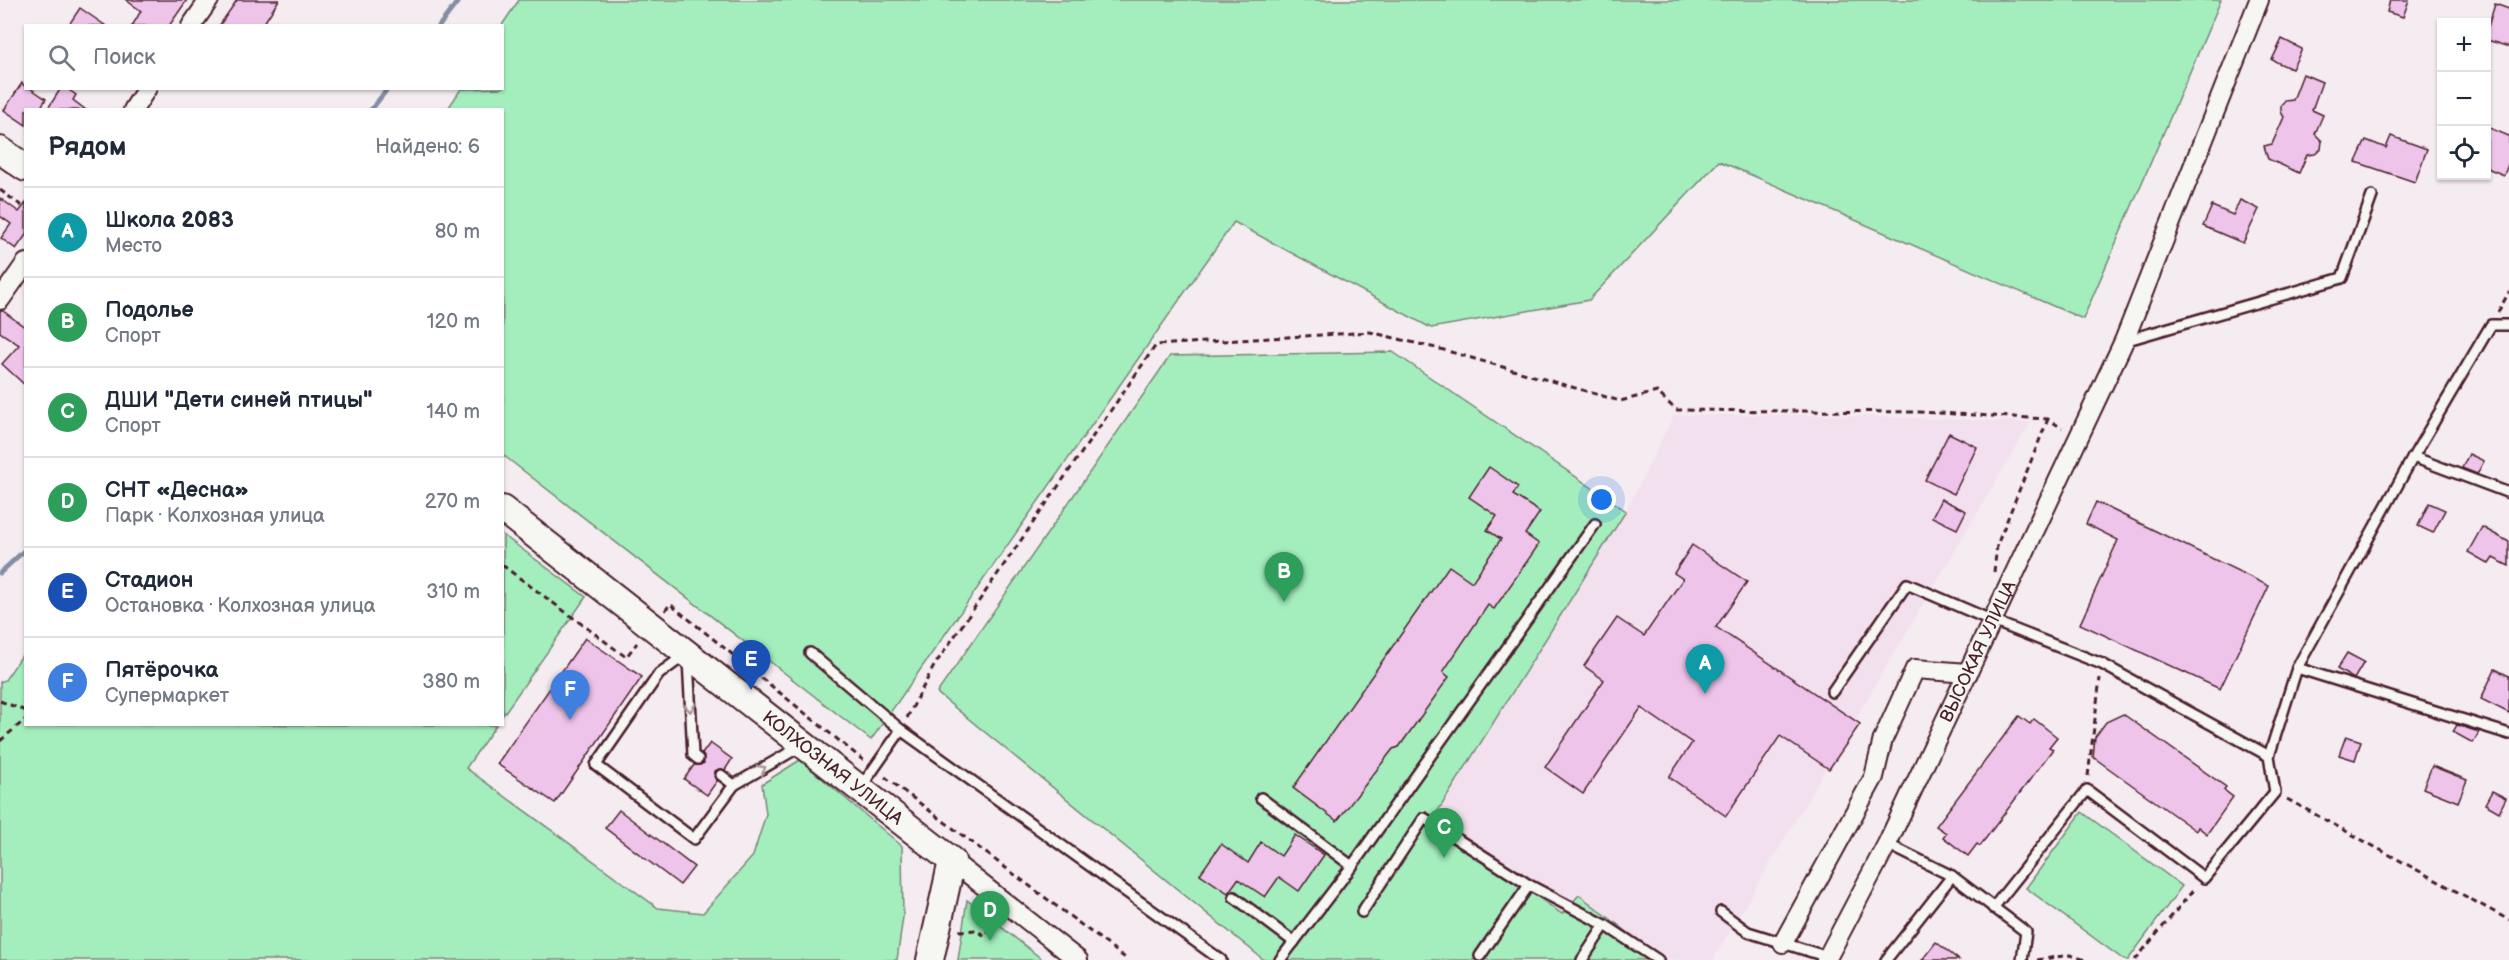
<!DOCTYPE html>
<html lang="ru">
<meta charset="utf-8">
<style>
:root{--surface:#fff;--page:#f6f6f7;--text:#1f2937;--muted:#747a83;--line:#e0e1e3;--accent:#1a73e8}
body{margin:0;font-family:"Balsamiq Sans",sans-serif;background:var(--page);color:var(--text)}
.controls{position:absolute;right:18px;top:18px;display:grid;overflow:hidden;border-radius:0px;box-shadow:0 2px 4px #0004}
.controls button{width:54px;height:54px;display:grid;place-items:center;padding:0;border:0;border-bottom:2px solid var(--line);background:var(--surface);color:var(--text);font:30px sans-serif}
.you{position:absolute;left:1602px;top:500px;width:21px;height:21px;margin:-15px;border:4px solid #fff;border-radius:50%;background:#1a73e8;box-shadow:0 0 0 9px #1a73e833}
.badge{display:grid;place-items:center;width:39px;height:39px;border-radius:50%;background:var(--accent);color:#fff;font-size:20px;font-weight:700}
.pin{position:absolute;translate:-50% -50px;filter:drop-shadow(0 2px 3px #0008)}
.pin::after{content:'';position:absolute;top:32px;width:21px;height:18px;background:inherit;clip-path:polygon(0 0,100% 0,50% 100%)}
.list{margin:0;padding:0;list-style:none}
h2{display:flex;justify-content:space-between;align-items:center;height:78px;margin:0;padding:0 24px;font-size:26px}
h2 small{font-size:20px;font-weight:400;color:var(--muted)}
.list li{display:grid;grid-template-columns:39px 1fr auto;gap:18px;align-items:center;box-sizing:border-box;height:90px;padding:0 24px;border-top:2px solid var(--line)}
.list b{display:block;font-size:22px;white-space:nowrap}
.list p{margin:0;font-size:20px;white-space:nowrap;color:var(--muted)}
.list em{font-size:20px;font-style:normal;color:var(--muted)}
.icon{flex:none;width:33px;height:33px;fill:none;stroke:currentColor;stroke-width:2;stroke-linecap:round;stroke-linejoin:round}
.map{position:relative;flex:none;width:2509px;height:960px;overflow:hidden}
.search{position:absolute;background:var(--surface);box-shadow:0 2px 4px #0004;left:24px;top:24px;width:480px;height:66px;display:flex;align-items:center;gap:15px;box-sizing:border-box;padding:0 21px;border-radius:0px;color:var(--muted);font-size:22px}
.panel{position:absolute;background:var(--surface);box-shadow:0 2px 4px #0004;left:24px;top:108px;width:480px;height:618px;border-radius:0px}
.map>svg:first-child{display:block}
.built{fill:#f3e0ef}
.green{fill:#a4eebe;stroke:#778674;stroke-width:1.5}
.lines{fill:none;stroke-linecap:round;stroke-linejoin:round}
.stream{stroke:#848da5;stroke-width:5}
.building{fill:#efc4eb;stroke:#4a1f2b;stroke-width:1.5}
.lane-casing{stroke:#4a1f2b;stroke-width:14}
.street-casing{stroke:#4a1f2b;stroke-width:22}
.secondary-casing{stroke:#4a1f2b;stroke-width:30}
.path{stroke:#4a1f2b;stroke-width:3;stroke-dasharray:6 4.5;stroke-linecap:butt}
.lane{stroke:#f6f6f2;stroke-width:9}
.street{stroke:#f6f6f2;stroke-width:18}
.secondary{stroke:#f6f6f2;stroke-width:26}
.oneway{stroke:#a99598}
.labels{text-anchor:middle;stroke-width:5;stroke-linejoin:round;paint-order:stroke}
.street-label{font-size:18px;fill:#4a1f2b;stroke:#f6f6f2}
</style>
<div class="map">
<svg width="2509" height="960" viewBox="0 0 2509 960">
<rect width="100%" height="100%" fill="#f5ecf1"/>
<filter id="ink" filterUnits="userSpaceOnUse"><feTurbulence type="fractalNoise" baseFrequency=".0167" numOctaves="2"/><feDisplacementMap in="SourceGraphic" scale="12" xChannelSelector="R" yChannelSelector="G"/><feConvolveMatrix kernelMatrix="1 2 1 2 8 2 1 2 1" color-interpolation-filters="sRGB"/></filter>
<g filter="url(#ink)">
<path class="built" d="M1674,415H1828L2031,422L1713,960H1664L1579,895L1562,914L1430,822L1626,511Z"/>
<g class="green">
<path d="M519,0H2221L2083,319L1719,161L1589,300L1431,328L1234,222L871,740L503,455L502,110H447L461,89L502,88V25Z"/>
<path d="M1393,352L1626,511L1431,822L1562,914L1579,895L1664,960H1264L937,693L1170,356Z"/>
<path d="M503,535L586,597L503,715Z"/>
<path d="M25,651L26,724L496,725L466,768L658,908L703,913L753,856L766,814L762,784L800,760L902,846L903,917L897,960H0V682L5,680Z"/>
<path d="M2082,812L2182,886L2128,960H2124L2026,888Z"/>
<path d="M967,900L1043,960H958Z"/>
</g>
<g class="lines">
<g class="stream">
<path d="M439,26L459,0"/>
<path d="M371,110L388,88"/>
<path d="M0,573L26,549"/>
</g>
</g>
<g class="building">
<path d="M126,0H187L169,26H132L141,11Z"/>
<path d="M237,0H279L262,26H219Z"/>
<path d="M2390,0H2409L2403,17L2387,12Z"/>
<path d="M2495,4L2509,9V47L2487,40V30Z"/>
<path d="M80,8L106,26H68Z"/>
<path d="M2282,39L2302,49L2292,69L2272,60Z"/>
<path d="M2303,74L2322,82L2312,110L2323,115L2315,134L2322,141L2321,149L2315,154L2307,155L2299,173L2268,159L2264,146L2272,144L2284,117L2281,112V106L2285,101L2293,100Z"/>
<path d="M22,83L26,88H30L46,99L39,110H26V125L4,110Z"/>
<path d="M61,88H66L76,95L73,100L86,110H47Z"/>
<path d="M2487,127L2509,136V162L2504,175L2487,168Z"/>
<path d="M2391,136L2427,149L2415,182L2356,162L2366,140L2386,148Z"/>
<path d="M0,198L19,212L26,203V235L16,249L1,238L11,224L0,216Z"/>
<path d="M2240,200L2259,209L2243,243L2203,226L2212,206L2233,215Z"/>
<path d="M0,311H3L26,328V386L2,364L19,345L0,332Z"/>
<path d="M1949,433L1977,447L1954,494L1925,480Z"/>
<path d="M2469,454L2484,461L2477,474L2462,468Z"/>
<path d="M1489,467L1518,487L1513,495L1540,512L1525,534L1539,544L1494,609L1488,605L1443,672L1449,677L1399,747L1393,749L1337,821L1293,788L1449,566L1472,582L1501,539L1487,530L1497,516L1469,497Z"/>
<path d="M1941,499L1966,511L1957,529L1932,517Z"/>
<path d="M2096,502L2269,586L2220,689L2080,624L2118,540L2086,524Z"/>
<path d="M2429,503L2445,510L2433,533L2418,526Z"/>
<path d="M2482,527L2509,542V566L2493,558L2489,564L2468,552Z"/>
<path d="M1692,545L1747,582L1716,627L1860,724L1829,769L1780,736L1726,816L1669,777L1692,743L1641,708L1583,794L1545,767L1604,680L1584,666L1617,618L1644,636L1683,579L1674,573Z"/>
<path d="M585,638L642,677L555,803L497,764Z"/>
<path d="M2347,653L2364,662L2354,679L2337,669Z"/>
<path d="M2495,669L2509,676V713L2481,699Z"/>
<path d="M2123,714L2226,787L2224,790L2233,797L2207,834L2198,827L2196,831L2093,757L2095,737L2106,722Z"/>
<path d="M2019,716L2030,724L2034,719L2057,737L2049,747L2053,749L1980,846L1977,844L1968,856L1943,837L1946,833L1936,826Z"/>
<path d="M2457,725L2479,732L2473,743L2453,732Z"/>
<path d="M2346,736L2361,741L2355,760L2339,755Z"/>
<path d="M710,743L732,759L725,770L719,769L715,771V777L717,781L707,795L684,779L694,765H700L704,763L702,754Z"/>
<path d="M2432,766L2467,780L2458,802L2423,788Z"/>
<path d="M2492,791L2506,798L2499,812L2485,804Z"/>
<path d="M619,810L694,867L680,885L605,828Z"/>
<path d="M1295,835L1324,855L1299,891L1279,877L1265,897L1238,879L1228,893L1200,874L1221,844L1248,863L1261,842L1281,856Z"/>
<path d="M1936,942L1959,960H1922Z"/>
</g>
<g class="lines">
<g class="lane-casing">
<g id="lane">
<path d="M2124,341L2342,278L2372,196"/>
<path d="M2413,457L2509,493"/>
<path d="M810,653L901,730L1221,960"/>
<path d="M685,655L659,674L596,765L694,839L734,785"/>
<path d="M688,659L693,755L698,759"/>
<path d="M2297,668L2413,457L2491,325H2509"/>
<path d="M1832,692L1907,584L1993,621L2102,664L2269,756L2275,792L2204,878L2087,790L1993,908"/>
<path d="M2269,756L2297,668L2509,734"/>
<path d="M721,775L734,785L801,746"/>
<path d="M861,787L901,730"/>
<path d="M1261,798L1352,866"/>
<path d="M1887,844L1952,876"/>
<path d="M1234,897L1294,942"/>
<path d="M1362,912L1424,818L1529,885L1605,925L1658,960"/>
<path d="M1721,912L1748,932L1828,957"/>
<path d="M1480,956L1529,885"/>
<path d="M1280,960L1352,866L1595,524"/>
<path d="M1582,960L1605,925"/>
<path d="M1886,960L1952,876L2026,932L2022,960"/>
</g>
</g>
<g class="street-casing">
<g id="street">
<path d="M191,26L209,0"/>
<path d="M133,110L147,88"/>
<path d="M0,300L26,263"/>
<path d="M952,861L1078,960"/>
<path d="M1783,943L1874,777L1883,739L1915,669L1968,673"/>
<path id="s1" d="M1826,960L1887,844L2124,341L2259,0"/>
</g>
</g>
<g class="secondary-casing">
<g id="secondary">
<path d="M0,150L26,168"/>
<path id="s2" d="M502,509L952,861L930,960"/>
</g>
</g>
<g class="path">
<path d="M0,190L26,209"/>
<path d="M2498,312L2509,292"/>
<path d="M502,565L626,657L637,643"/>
<path d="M1994,572L1997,545L2048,419"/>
<path d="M665,611L670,604L863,760"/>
<path d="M0,701L26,711"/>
<path d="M907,718L934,666L1156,345L1370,332L1444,350L1620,401L1657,392L1676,410L1920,412L2048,419L2062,428"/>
<path d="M0,741L26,719"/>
<path d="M2088,776L2100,678"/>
<path d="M885,777L1128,960"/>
<path d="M2287,799L2509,920"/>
<path d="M959,931L976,930L985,936L994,922"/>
<path d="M2037,960L2070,955L2086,960"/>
<path d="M2135,960L2195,888"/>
</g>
<use href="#lane" class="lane"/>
<use href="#street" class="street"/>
<use href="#secondary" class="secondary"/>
</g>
<defs><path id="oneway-chevron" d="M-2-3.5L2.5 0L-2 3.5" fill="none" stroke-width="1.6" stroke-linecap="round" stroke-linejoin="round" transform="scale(1.5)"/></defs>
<g class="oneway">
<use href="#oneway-chevron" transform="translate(690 708) rotate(87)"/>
<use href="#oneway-chevron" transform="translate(762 769) rotate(-30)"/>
</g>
</g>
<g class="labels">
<g class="street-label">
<text dy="6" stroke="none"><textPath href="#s1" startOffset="344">ВЫСОКАЯ УЛИЦА</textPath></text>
<text dy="6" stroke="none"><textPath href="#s2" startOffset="420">КОЛХОЗНАЯ УЛИЦА</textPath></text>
</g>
</g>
</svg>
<div class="controls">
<button>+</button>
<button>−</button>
<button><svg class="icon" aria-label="locate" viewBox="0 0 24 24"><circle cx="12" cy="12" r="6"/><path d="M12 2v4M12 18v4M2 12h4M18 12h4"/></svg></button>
</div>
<div class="you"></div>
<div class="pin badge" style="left:1705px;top:694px;background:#0f9aa8">A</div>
<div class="pin badge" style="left:1284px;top:602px;background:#2e9e5b">B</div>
<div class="pin badge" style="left:1444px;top:858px;background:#2e9e5b">C</div>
<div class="pin badge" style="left:990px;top:941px;background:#2e9e5b">D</div>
<div class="pin badge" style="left:751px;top:690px;background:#1a4fb4">E</div>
<div class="pin badge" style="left:570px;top:720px;background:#3f7fe0">F</div>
<div class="search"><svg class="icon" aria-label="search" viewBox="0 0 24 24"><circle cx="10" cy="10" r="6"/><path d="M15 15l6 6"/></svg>Поиск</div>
<section class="panel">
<h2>Рядом<small>Найдено: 6</small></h2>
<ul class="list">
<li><span class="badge" style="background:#0f9aa8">A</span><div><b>Школа 2083</b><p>Место</p></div><em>80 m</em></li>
<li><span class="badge" style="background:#2e9e5b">B</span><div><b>Подолье</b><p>Спорт</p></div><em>120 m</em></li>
<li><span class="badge" style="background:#2e9e5b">C</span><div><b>ДШИ &quot;Дети синей птицы&quot;</b><p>Спорт</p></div><em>140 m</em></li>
<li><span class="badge" style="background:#2e9e5b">D</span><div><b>СНТ «Десна»</b><p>Парк · Колхозная улица</p></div><em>270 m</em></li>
<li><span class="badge" style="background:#1a4fb4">E</span><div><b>Стадион</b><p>Остановка · Колхозная улица</p></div><em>310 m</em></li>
<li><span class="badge" style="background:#3f7fe0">F</span><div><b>Пятёрочка</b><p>Супермаркет</p></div><em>380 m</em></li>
</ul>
</section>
</div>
